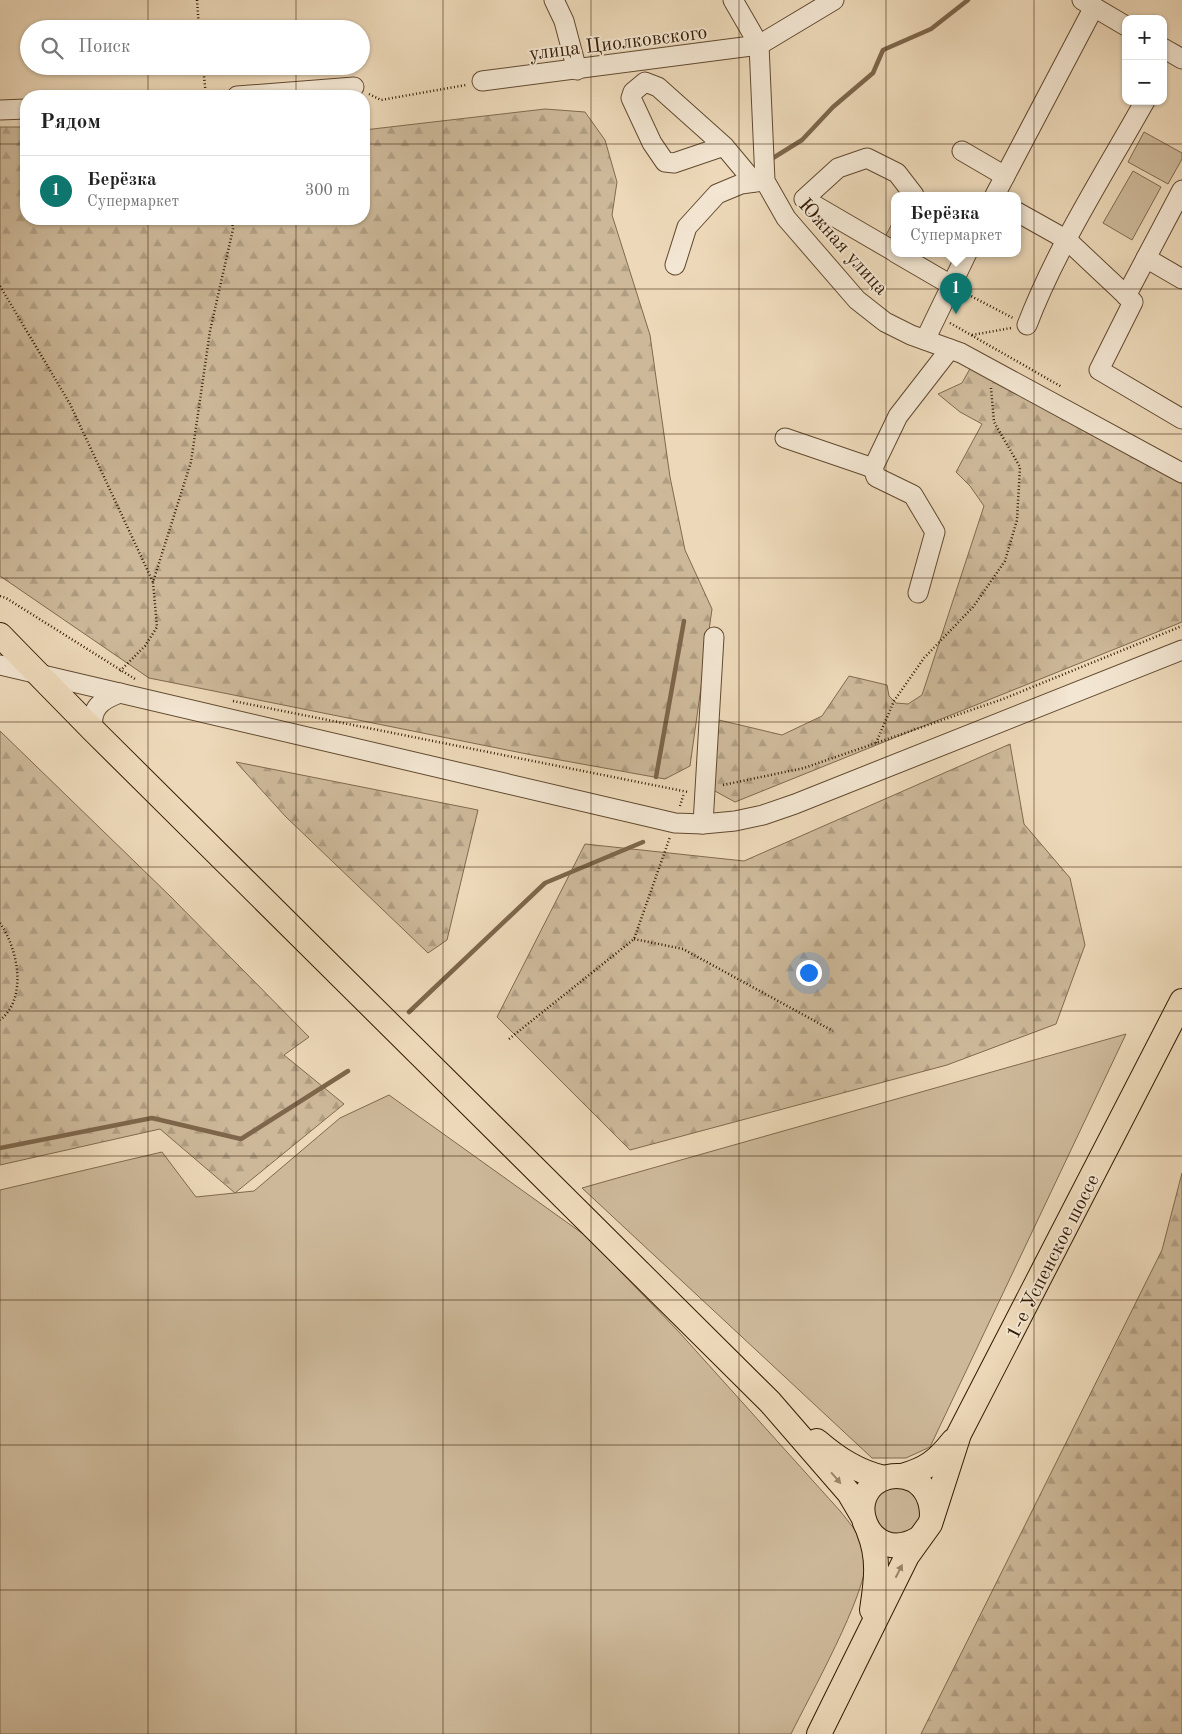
<!DOCTYPE html>
<html lang="ru">
<meta charset="utf-8">
<style>
:root{--surface:#fff;--page:#f6f6f6;--text:#222;--muted:#767676;--line:#e0e0e0;--accent:#0f766e}
body{margin:0;font-family:"Old Standard TT",serif;background:var(--page);color:var(--text)}
.controls{position:absolute;right:15px;top:15px;display:grid;overflow:hidden;border-radius:10px;box-shadow:0 1px 4px #0004}
.controls button{width:45px;height:45px;display:grid;place-items:center;padding:0;border:0;border-bottom:1px solid var(--line);background:var(--surface);color:var(--text);font:25px sans-serif}
.you{position:absolute;left:808px;top:972px;width:18px;height:18px;margin:-12px;border:4px solid #fff;border-radius:50%;background:#1a73e8;box-shadow:0 0 0 8px #1a73e833}
.badge{display:grid;place-items:center;width:32px;height:32px;border-radius:50%;background:var(--accent);color:#fff;font-size:16px;font-weight:700}
.pin{position:absolute;translate:-50% -41px;filter:drop-shadow(0 1px 2px #0008)}
.pin::after{content:'';position:absolute;top:26px;width:18px;height:15px;background:inherit;clip-path:polygon(0 0,100% 0,50% 100%)}
.popup{position:absolute;left:891px;top:192px;width:130px;height:65px;box-sizing:border-box;display:grid;place-content:center;border-radius:10px;background:var(--surface);filter:drop-shadow(0 1px 4px #0005);font-size:16px;white-space:nowrap;color:var(--muted)}
.popup b{font-size:19px;color:var(--text)}
.popup::after{content:'';position:absolute;left:50%;top:100%;margin-left:-10px;border:10px solid transparent;border-top-color:var(--surface)}
.list{margin:0;padding:0;list-style:none}
h2{display:flex;justify-content:space-between;align-items:center;height:65px;margin:0;padding:0 20px;font-size:21px}
h2 small{font-size:16px;font-weight:400;color:var(--muted)}
.list li{display:grid;grid-template-columns:32px 1fr auto;gap:15px;align-items:center;box-sizing:border-box;height:70px;padding:0 20px;border-top:1px solid var(--line)}
.list b{display:block;font-size:19px;white-space:nowrap}
.list p{margin:0;font-size:16px;white-space:nowrap;color:var(--muted)}
.list em{font-size:16px;font-style:normal;color:var(--muted)}
.icon{flex:none;width:28px;height:28px;fill:none;stroke:currentColor;stroke-width:2;stroke-linecap:round;stroke-linejoin:round}
.map{position:relative;flex:none;width:1182px;height:1734px;overflow:hidden}
.search{position:absolute;background:var(--surface);box-shadow:0 1px 4px #0004;left:20px;top:20px;width:350px;height:55px;display:flex;align-items:center;gap:12px;box-sizing:border-box;padding:0 18px;border-radius:28px;color:var(--muted);font-size:19px}
.panel{position:absolute;background:var(--surface);box-shadow:0 1px 4px #0004;left:20px;top:90px;width:350px;height:135px;border-radius:20px}
.map>svg:first-child{display:block}
.grass{fill:#cdb99a;stroke:#806a4e}
.forest{fill:url(#forest-firs);stroke:#806a4e}
.park{fill:url(#park-dots);stroke:#806a4e}
.lines{fill:none;stroke-linecap:round;stroke-linejoin:round}
.stream{stroke:#7d664b;stroke-width:4.5}
.minor-casing{stroke:#624a30;stroke-width:21}
.major-casing{stroke:#331b03;stroke-width:26}
.path{stroke:#331b03;stroke-width:2.5;stroke-dasharray:1 2.5;stroke-linecap:butt}
.minor{stroke:#f3e6d2;stroke-width:19}
.major{stroke:#edd9b9;stroke-width:24}
.oneway{fill:#998467}
.grid{fill:none;stroke:#331b03;stroke-width:1;stroke-opacity:0.55}
.labels{text-anchor:middle;stroke-width:4;stroke-linejoin:round;paint-order:stroke}
.street-label{font-size:20px;fill:#331b03;stroke:#f3e6d2}
</style>
<div class="map">
<svg width="1182" height="1734" viewBox="0 0 1182 1734">
<defs>
<pattern id="forest-firs" width="22" height="20" patternUnits="userSpaceOnUse" patternTransform="scale(1.25)"><rect width="22" height="20" fill="#cdb99a"/><path d="M5 1l3.5 6h-7zM16 11l3.5 6h-7z" fill="#b09e83"/></pattern>
<pattern id="park-dots" width="8" height="8" patternUnits="userSpaceOnUse" patternTransform="scale(1.25)"><rect width="8" height="8" fill="#cdb99a"/><path d="M2 2h.1M6 6h.1" fill="none" stroke="#b09e83" stroke-width="1.8" stroke-linecap="round"/></pattern>
</defs>
<rect width="100%" height="100%" fill="#edd9b9"/>
<filter id="stains"><feTurbulence type="fractalNoise" baseFrequency=".004" numOctaves="4"/><feColorMatrix values="0 0 0 0 .2 0 0 0 0 .09 0 0 0 0 .02 0 0 0 .5 -.17"/></filter>
<radialGradient id="worn" r=".72"><stop offset=".6" stop-color="#630" stop-opacity="0"/><stop offset="1" stop-color="#630" stop-opacity=".3"/></radialGradient>
<g class="grass">
<path d="M1144,132L1182,153V159L1168,184L1128,162Z"/>
<path d="M1133,171L1161,187L1132,240L1103,223Z"/>
<path d="M1126,1034L930,1447L906,1458H872L582,1188Z"/>
<path d="M389,1095L586,1236L679,1332L841,1512C851,1525 866,1541 866,1558C868,1592 808,1699 791,1734H0V1190L162,1152L196,1197L254,1191L340,1118Z"/>
<circle cx="897" cy="1511" r="24"/>
</g>
<g class="forest">
<path d="M545,109L585,112L605,140L617,182L612,215L650,335L670,477L685,550L712,609L690,766L665,779L527,754L149,678L0,576V127H26V219H364V130Z"/>
<path d="M972,365L1182,484V622L735,802L713,790L714,761L719,720L782,735L822,716L849,676L887,685L889,696L896,703L908,704L922,695L984,506L970,486L956,472L982,424L960,412L938,394L962,383Z"/>
<path d="M0,731L170,896L309,1037L284,1055L344,1104L235,1193L160,1129L0,1165Z"/>
<path d="M1010,744L1024,824L1070,878L1085,945L1056,1024L947,1065L630,1150L497,1017L585,844L744,861Z"/>
<path d="M236,762L478,810L447,940L428,953L286,817Z"/>
<path d="M1182,1173V1734H921L1162,1250Z"/>
</g>
<path class="park" d="M895,218V243L885,237Z"/>
<g class="lines">
<g class="stream">
<path d="M773,158L802,140L833,107L873,73L883,50L931,29L968,0"/>
<path d="M656,777L684,621"/>
<path d="M409,1012L545,883L643,842"/>
<path d="M0,1148L152,1118L241,1139L348,1071"/>
</g>
<g class="minor-casing">
<g id="minor">
<path d="M554,0L564,21L577,70"/>
<path d="M733,0L759,45L765,181L786,218L857,300L885,322L911,335L961,353L1182,473"/>
<path d="M1082,0L1126,26"/>
<path d="M1163,48L1182,59"/>
<path d="M482,81L759,45L834,0"/>
<path d="M237,96L354,87"/>
<path d="M0,110L26,109"/>
<path d="M724,146L674,163L665,162L652,143L631,98L633,92L645,82L658,87L724,146L754,182"/>
<path d="M962,151L1005,176"/>
<path d="M995,195L1094,7"/>
<path d="M1017,212L1067,240L1133,302L1099,370L1182,419"/>
<path d="M895,252L804,199L838,168L867,158L897,173L914,195"/>
<path d="M896,253L951,285"/>
<path d="M1146,258L1182,279"/>
<path d="M675,265L687,227L717,194L741,184L763,181"/>
<path d="M1126,296L1182,190"/>
<path d="M1027,325C1057,247 1104,174 1145,101"/>
<path d="M925,340L967,253"/>
<path d="M785,438L873,468"/>
<path d="M918,593L935,532L913,495L876,477L873,468L898,416L950,349"/>
<path d="M0,665L675,823L703,824L735,821L763,815L795,804L1182,650"/>
<path d="M93,730C90,708 101,700 120,693"/>
<path d="M703,824L714,637"/>
</g>
</g>
<g class="major-casing">
<g id="major">
<path d="M0,635L93,730L770,1402L849,1493L862,1515"/>
<path d="M817,1441C838,1459 858,1472 884,1478"/>
<path d="M902,1476C927,1469 937,1461 953,1441"/>
<path d="M869,1532C880,1559 876,1583 872,1610"/>
<path d="M918,1539C867,1568 839,1490 888,1477C897,1475 906,1476 914,1480C927,1488 932,1501 932,1516"/>
<path d="M819,1734L907,1556L930,1524L959,1434L1182,1001"/>
</g>
</g>
<g class="path">
<path d="M197,0L199,29"/>
<path d="M203,66L206,96"/>
<path d="M369,94L381,100L466,85"/>
<path d="M0,286L70,404L153,582"/>
<path d="M965,293L1013,318"/>
<path d="M950,323L1062,387"/>
<path d="M972,335L1011,328"/>
<path d="M0,596L6,598L135,679"/>
<path d="M120,671L145,646L157,627L153,582L191,462L210,331L233,229L232,219"/>
<path d="M233,701L688,792"/>
<path d="M876,743L894,701L924,658L973,607L1005,561L1017,520L1020,467L994,422L991,388"/>
<path d="M723,785L804,768L1003,699L1182,626"/>
<path d="M680,806L684,793"/>
<path d="M0,923C18,949 28,998 0,1020"/>
<path d="M634,939L683,949L833,1031"/>
<path d="M509,1039L634,939L670,837"/>
</g>
<use href="#minor" class="minor"/>
<use href="#major" class="major"/>
</g>
<defs><path id="oneway-solid" d="M-6-.8H1V-3.2L6.5 0L1 3.2V.8H-6Z" transform="scale(1.25)"/></defs>
<g class="oneway">
<use href="#oneway-solid" transform="translate(836 1478) rotate(49)"/>
<use href="#oneway-solid" transform="translate(899 1571) rotate(-63)"/>
</g>
<path class="grid" d="M148,0V29M296,0V29M443,0V1734M591,0V1734M739,0V1734M886,0V1734M1034,0V1734M148,66V96M296,66V96M0,144H26M364,144H1182M148,219V1734M296,219V1734M0,289H1182M0,434H1182M0,578H1182M0,722H1182M0,867H1182M0,1011H1182M0,1156H1182M0,1300H1182M0,1445H1182M0,1590H1182"/>
<g class="labels">
<g class="street-label">
<text transform="translate(618 42) rotate(-7)" y="7">улица Циолковского</text>
<text transform="translate(844 246) rotate(48)" y="7">Южная улица</text>
<text transform="translate(1052 1256) rotate(-63)" y="7">1-е Успенское шоссе</text>
</g>
</g>
<rect width="100%" height="100%" filter="url(#stains)"/>
<rect width="100%" height="100%" fill="url(#worn)"/>
</svg>
<div class="controls">
<button>+</button>
<button>−</button>
</div>
<div class="you"></div>
<div class="pin badge" style="left:956px;top:314px">1</div>
<div class="popup"><b>Берёзка</b>Супермаркет</div>
<div class="search"><svg class="icon" aria-label="search" viewBox="0 0 24 24"><circle cx="10" cy="10" r="6"/><path d="M15 15l6 6"/></svg>Поиск</div>
<section class="panel">
<h2>Рядом<small></small></h2>
<ul class="list">
<li><span class="badge">1</span><div><b>Берёзка</b><p>Супермаркет</p></div><em>300 m</em></li>
</ul>
</section>
</div>
